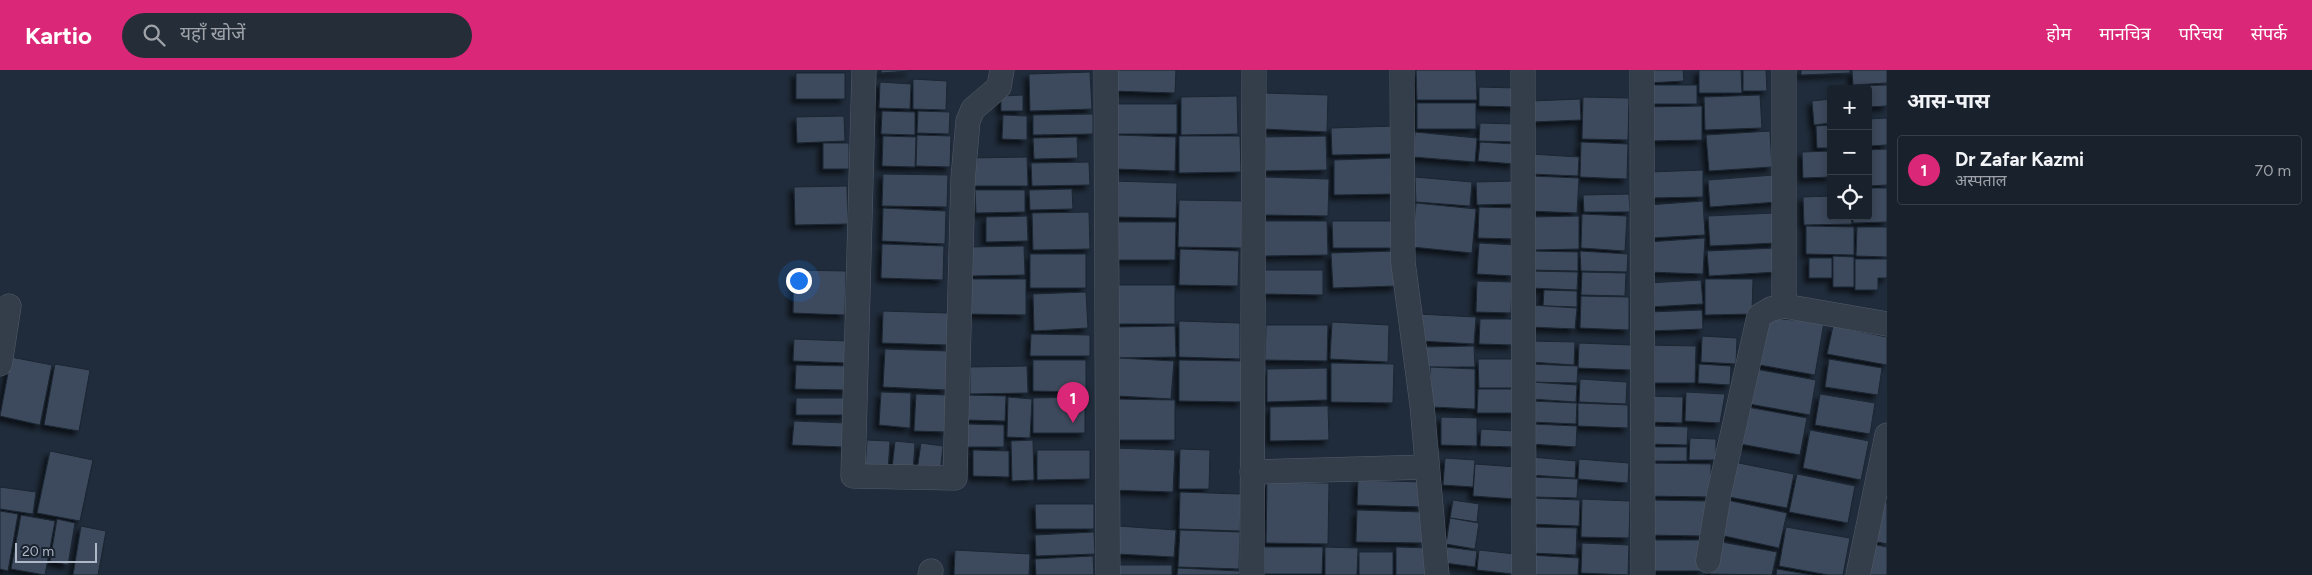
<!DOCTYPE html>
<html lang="hi">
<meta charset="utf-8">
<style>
:root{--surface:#18212c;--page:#252e38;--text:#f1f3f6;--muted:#9fa3a9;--line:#363e48;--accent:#db2777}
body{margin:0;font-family:Figtree,"Noto Sans Devanagari",sans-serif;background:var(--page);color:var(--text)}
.controls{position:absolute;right:15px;top:15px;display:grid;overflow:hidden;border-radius:5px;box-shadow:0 2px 8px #0003}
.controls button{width:45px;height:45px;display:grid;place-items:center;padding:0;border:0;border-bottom:1px solid var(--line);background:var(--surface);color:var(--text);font:25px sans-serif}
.scale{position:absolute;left:15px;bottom:12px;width:82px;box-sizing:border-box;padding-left:5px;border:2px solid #afb8c7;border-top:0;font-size:14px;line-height:18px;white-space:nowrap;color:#afb8c7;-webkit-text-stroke:4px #1a2330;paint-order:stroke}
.you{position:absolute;left:798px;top:210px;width:18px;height:18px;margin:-12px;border:4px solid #fff;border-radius:50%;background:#1a73e8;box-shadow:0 0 0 8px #1a73e833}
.badge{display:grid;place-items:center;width:32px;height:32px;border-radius:50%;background:var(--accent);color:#fff;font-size:16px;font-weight:700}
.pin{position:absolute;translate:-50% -41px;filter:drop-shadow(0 1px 2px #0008)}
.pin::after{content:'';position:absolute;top:26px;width:18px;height:15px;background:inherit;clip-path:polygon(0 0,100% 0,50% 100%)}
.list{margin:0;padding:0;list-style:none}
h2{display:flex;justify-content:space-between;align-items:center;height:65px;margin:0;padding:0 20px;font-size:21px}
h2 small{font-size:16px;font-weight:400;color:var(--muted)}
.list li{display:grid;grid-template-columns:32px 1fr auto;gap:15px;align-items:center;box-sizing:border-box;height:70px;margin:0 10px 10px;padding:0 10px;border:1px solid var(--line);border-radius:5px}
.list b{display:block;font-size:19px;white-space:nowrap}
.list p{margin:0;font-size:16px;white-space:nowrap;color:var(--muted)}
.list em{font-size:16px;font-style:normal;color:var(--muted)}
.icon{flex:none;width:28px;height:28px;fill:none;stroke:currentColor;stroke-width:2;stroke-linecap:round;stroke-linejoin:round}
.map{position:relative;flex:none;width:1887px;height:505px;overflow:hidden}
header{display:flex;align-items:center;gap:30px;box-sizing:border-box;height:70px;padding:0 25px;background:var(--accent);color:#fff}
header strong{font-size:24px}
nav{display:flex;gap:28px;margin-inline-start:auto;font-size:18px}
.search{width:350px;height:45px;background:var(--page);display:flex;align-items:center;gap:12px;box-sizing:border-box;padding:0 18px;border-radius:28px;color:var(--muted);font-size:19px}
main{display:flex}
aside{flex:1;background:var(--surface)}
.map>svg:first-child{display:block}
.building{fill:#3c4a5b;stroke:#1b2532;filter:url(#shadow)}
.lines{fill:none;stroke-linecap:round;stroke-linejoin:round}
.minor-casing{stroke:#525b69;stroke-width:25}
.minor{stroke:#343e4b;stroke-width:24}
</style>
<header>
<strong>Kartio</strong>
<div class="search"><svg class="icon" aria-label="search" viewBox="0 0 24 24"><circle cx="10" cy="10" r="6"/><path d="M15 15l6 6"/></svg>यहाँ खोजें</div>
<nav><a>होम</a><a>मानचित्र</a><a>परिचय</a><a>संपर्क</a></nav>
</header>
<main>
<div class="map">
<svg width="1887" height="505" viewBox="0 0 1887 505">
<defs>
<filter id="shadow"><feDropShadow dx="-4.5" dy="4.5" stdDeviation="2.5" flood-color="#0009"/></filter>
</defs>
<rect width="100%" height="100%" fill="#202c3b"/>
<g class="building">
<path d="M881,0H910V1L881,3Z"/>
<path d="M1115,0H1176L1175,23L1114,21Z"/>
<path d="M1416,0H1476L1477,30H1417Z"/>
<path d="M1646,0H1683L1684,11L1647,13Z"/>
<path d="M1699,0H1741L1742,23H1699Z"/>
<path d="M1743,0H1766L1767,21H1743Z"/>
<path d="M1801,0H1850V3L1801,5Z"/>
<path d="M1852,0H1887V13L1853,15Z"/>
<path d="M1090,2L1092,39L1030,41L1029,4Z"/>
<rect x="796" y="3" width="49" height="26"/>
<path d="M913,9L947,11L946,40L913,39Z"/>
<path d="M880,12L911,14L910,39L879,38Z"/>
<rect x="1645" y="15" width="52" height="19"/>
<path d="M1887,15V36L1868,37V19H1851V16Z"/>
<path d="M1479,17L1516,18V37L1479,36Z"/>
<path d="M1265,23L1328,25L1327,62L1264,59Z"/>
<path d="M1023,25V41H1001V26Z"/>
<path d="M1760,25L1762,58L1705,60L1704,27Z"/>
<path d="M1237,26L1238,64L1181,65V27Z"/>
<path d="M1583,27L1629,28L1628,70L1582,69Z"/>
<path d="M1580,29L1581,50L1532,52L1531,31Z"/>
<path d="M1831,29V53L1814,55L1812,31Z"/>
<rect x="1417" y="33" width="59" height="26"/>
<rect x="1114" y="34" width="63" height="30"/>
<path d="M1702,36V70L1645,71V37Z"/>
<path d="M882,41L915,42V65L881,64Z"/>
<path d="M918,41L950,42L949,64L917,63Z"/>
<path d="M1093,44V64L1033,65V45Z"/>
<path d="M1003,45L1027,46V70L1002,69Z"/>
<path d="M844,46L845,71L797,73L796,47Z"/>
<path d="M1887,48V75L1868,76V49Z"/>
<path d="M1480,53L1516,54L1515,72L1479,71Z"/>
<path d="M1831,55V78H1817L1816,56Z"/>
<path d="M1395,56L1396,84L1332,85L1331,58Z"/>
<path d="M1770,61L1772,97L1709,101L1706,65Z"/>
<path d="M1415,62L1477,68L1475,92L1413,87Z"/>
<path d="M917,65L951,66L950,97L916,96Z"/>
<path d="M1117,65L1176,67L1175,101L1116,99Z"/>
<path d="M883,66L916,67L915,97L882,96Z"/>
<path d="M1179,66H1240L1241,102L1179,103Z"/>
<path d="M1326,66L1327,100L1263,101V67Z"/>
<path d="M1077,67L1078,88L1034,89L1033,68Z"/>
<path d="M1480,72L1515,74L1514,94L1478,91Z"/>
<path d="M1581,72L1628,74L1627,109L1580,107Z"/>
<rect x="823" y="73" width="26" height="26"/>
<path d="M1887,79V115L1868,116V80Z"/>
<path d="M1831,81V107L1803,108L1802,82Z"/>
<path d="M1531,84L1579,87L1578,106L1530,104Z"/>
<path d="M1027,87L1028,116H970V88Z"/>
<path d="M1394,88L1395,124L1334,125V90Z"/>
<path d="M1089,92L1090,115L1032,116L1031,93Z"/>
<path d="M1703,100V127L1649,128V102Z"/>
<path d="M883,104L948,105L947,137L882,136Z"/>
<path d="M1774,105L1777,132L1710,137L1708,110Z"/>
<path d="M1531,106L1579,108L1577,143L1529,141Z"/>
<path d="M1264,107L1329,109L1328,146L1263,145Z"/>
<path d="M1415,107L1472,112L1470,136L1416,132Z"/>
<path d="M1114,111L1177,113L1176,148L1114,147Z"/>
<path d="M1516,111L1517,134L1477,135L1476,112Z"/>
<path d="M847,116L848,154L795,155L794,117Z"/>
<path d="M1868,118H1887V152L1853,153V146H1868Z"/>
<path d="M1072,119L1073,139L1030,140L1029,120Z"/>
<path d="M975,120H1025V142L976,143Z"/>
<path d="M1629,124L1630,142H1584L1583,125Z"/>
<path d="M1831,126V146H1851L1852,154L1804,155L1803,127Z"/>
<path d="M1179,130L1243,131L1242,178L1178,177Z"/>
<path d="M1703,131L1705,165L1651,168L1648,135Z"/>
<path d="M1416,133L1476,139L1472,183L1412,177Z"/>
<path d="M1479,137L1516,138L1515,169L1478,168Z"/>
<path d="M883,138L946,141L945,174L882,171Z"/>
<path d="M1089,142L1090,179L1033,180L1032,143Z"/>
<path d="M1774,143L1776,173L1710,176L1708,146Z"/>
<path d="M1582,144L1627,146L1625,181L1581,178Z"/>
<path d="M1027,146L1028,171L986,172V147Z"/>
<path d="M1579,146V179L1532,180L1531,147Z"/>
<path d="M1264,151H1327L1328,185L1265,186Z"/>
<path d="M1332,151H1394V178H1333Z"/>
<path d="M1115,152H1176L1175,190H1116Z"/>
<path d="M1806,156L1854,157V185L1806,184Z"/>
<path d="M1857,157H1887V187L1856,186Z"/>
<path d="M1705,168L1703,204L1647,202L1648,172Z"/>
<path d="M1479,173L1515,175L1513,206L1477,204Z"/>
<path d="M882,174L944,176L943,210L881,208Z"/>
<path d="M1024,176L1025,205L968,206V177Z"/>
<path d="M1776,178L1777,202L1709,206L1707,181Z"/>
<path d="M1180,179L1239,181L1238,216L1179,215Z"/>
<path d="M1395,181L1396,216L1333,218L1331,183Z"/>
<path d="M1531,181L1578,182V201L1531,200Z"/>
<path d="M1580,181L1628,184L1627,202L1581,201Z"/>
<rect x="1030" y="184" width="56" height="34"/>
<path d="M1833,186L1854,187V217H1833Z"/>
<rect x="1809" y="188" width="23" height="20"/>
<path d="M1855,189H1887V208H1878V220H1855Z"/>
<path d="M794,200L846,201L845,245L793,243Z"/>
<path d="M1265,200H1323V225L1265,224Z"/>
<path d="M1531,201L1578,202L1577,220L1531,218Z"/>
<path d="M1582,202L1626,203L1625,226L1581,225Z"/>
<path d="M970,209H1026V245L969,244Z"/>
<path d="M1705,209H1753L1752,244L1705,245Z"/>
<path d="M1701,210L1703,234L1649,237L1647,213Z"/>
<path d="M1477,211L1512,212L1511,243L1476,242Z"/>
<path d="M1118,215H1175V254H1117Z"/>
<path d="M1544,220L1577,221V237L1543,236Z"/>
<path d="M1086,222L1088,258L1034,261L1033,224Z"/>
<path d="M1581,226L1629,227V260L1580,258Z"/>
<path d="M1531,235L1577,238L1575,259L1530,257Z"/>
<path d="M1702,240L1703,259L1650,261L1649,242Z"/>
<path d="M883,241L948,243L947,275L882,273Z"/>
<path d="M1418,244L1476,247L1474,274L1420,271Z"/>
<path d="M1768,248L1824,252L1815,305L1754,294Z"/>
<path d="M1480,249H1514L1513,275L1479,274Z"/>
<path d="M1179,251L1240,253V289L1179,287Z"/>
<path d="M1332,252L1389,255L1388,292L1330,289Z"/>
<path d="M1266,255H1328L1327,291L1265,290Z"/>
<path d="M1175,256L1176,287L1118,288V257Z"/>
<path d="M1833,256L1887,267V295L1827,284Z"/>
<path d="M1031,264L1090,265V286H1030Z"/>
<path d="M1702,266L1737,268L1736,294L1701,292Z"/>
<path d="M794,269L848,271V293L793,291Z"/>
<path d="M1531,271L1575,272L1574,295L1530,292Z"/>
<path d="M1579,273L1632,275L1631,300L1578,298Z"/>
<path d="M1648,275L1696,276L1695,313H1648Z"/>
<path d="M1474,276L1475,297H1422L1419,277Z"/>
<path d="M885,279L949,281L946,320L883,317Z"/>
<path d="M11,287L52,295L40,355L0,346Z"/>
<path d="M1119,288L1174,291L1171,329L1117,326Z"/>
<path d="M1478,289H1514V318H1479Z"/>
<path d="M1829,289L1882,298L1878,325L1825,317Z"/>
<path d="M1033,290H1086V322L1033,321Z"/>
<path d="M1179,290L1243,291L1242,332L1179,331Z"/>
<path d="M1331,293L1394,294L1393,333L1331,332Z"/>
<path d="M55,294L90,300L79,361L44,355Z"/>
<path d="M1531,294L1578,296L1577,313L1530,312Z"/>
<path d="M1699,294L1731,296L1730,315L1698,313Z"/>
<path d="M796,295L847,296V320L795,319Z"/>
<path d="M1027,296L1028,323L970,324V297Z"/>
<path d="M1430,297L1475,299V339L1432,337Z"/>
<path d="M1327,298V330L1267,332V299Z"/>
<path d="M1755,299L1816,310L1810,345L1749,334Z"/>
<path d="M1580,309L1627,312L1626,334L1579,332Z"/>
<path d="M1532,312L1577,315L1576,332L1531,329Z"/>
<path d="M1478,319H1516V343H1477Z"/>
<path d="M881,322L911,323L910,358L879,355Z"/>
<path d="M1686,322L1725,324L1720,353L1685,351Z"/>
<path d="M916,324L947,325L946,362L914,361Z"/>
<path d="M1820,324L1875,333L1870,364L1815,355Z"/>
<path d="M967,325L1006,326L1005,351L967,350Z"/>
<path d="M1649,326L1683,327L1682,353L1648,352Z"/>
<path d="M1008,327L1032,329L1030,368L1007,367Z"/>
<path d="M1085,327V363H1033V328Z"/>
<rect x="796" y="328" width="50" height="17"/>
<path d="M1115,329L1175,330V370H1115Z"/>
<path d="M1532,331L1577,333L1576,354L1531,352Z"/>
<path d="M1578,333L1628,335V358L1578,356Z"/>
<path d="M1328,336L1329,370L1270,371V337Z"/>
<path d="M1742,336L1807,348L1800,385L1735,373Z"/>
<path d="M1441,347L1477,348V376L1441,375Z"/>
<path d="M794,351L846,353L845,377L792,375Z"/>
<path d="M967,354L1004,355V377H967Z"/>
<path d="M1532,354L1577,356L1576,377L1531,374Z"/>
<path d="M1650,356L1688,357L1687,375L1649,374Z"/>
<path d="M1481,359L1514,361V377L1480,376Z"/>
<path d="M1810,360L1869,371L1861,410L1803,398Z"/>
<path d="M1690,368L1716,369V390H1689Z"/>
<path d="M867,370L890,371L888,400L865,399Z"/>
<path d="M1033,370L1034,410L1012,411L1011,371Z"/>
<path d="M895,371L915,373L913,401L892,399Z"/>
<path d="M921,373L943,376L940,404L917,401Z"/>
<rect x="1649" y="377" width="38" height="14"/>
<path d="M1113,378L1175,380L1173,422L1111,420Z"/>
<path d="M1180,379L1210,380L1209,419H1179Z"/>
<path d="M973,380L1009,381V407L973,406Z"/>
<path d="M1037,380H1090V409L1037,410Z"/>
<path d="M50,381L93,390L80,451L37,443Z"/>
<path d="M1532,387L1576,391L1575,408L1530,405Z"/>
<path d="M1445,388L1475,390L1473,417L1443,415Z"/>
<path d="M1579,389L1629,393L1628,413L1578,409Z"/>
<path d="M1729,391L1794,404L1787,438L1729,427Z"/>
<path d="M1647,393L1711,394V427L1646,426Z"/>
<path d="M1475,394L1517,397L1516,429L1473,426Z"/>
<path d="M1797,404L1855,416L1848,453L1789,442Z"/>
<path d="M1532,407L1578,409L1577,428L1531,427Z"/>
<path d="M1358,410L1423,412L1422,437L1357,435Z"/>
<path d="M1267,412L1329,413L1328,474L1266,473Z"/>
<path d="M0,417L36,422L33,444L0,439Z"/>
<path d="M1180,422L1241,424L1240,461L1179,459Z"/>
<path d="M1532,428L1580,430L1579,456L1531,454Z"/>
<path d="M1582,429L1630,431L1629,468L1581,467Z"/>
<path d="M1453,430L1479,434L1477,452L1450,448Z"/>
<path d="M1647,430L1709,431L1703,466L1646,465Z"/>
<path d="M1727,430L1787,443L1779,478L1720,465Z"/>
<path d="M1879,431L1887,433V474L1873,471Z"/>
<path d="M1035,434H1094V459H1036Z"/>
<path d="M1357,440L1423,442V473L1356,472Z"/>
<path d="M0,441L18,444L8,501L0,499Z"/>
<path d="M21,445L55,451L45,505L11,499Z"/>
<path d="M1450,448L1479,453L1475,479L1446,474Z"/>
<path d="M57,449L75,453L68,495L50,491Z"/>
<path d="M81,456L106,461L98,505H73Z"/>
<path d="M1118,456L1176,460L1174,487L1117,484Z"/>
<path d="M1532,457L1577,458L1576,485L1530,483Z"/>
<path d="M1786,457L1850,468L1843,505H1828L1779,496Z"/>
<path d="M1180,460L1240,462L1239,499L1178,497Z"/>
<path d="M1094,462L1095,484L1036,486L1035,465Z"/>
<rect x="1649" y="470" width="54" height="31"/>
<path d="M1716,471L1777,482L1772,505L1710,504Z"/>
<path d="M1582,473L1629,475L1628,505L1581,503Z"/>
<path d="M1872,474L1887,477V505H1866Z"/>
<path d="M1264,477H1323L1322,504H1264Z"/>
<path d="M1325,477L1358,478L1357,505H1325Z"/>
<path d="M1396,477L1431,478L1430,505H1396Z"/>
<path d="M1447,477L1477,481L1475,497L1445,493Z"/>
<path d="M955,480L1030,484L1029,505H954Z"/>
<path d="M1479,480L1515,484L1513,504L1477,500Z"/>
<rect x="1359" y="482" width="34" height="23"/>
<path d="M1530,485L1579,488L1578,505H1529Z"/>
<path d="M1093,486L1094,505H1036L1035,489Z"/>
<rect x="1111" y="495" width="61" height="10"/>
<path d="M1178,498L1240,501L1239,505H1177Z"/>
<path d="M1777,499L1812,505H1776Z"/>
</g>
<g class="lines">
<g class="minor-casing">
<g id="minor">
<path d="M864,0L853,406L955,408L963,108L968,51L973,39L999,17L1002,0"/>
<path d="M1106,0L1108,505"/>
<path d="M1402,0L1403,192L1422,335L1437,505"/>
<path d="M1523,0L1524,505"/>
<path d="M1642,0L1643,505"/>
<path d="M1784,0V236L1887,254"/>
<path d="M0,294L9,236"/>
<path d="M1252,402L1427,397"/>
<path d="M1708,491L1719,424L1759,246L1771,239L1784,236"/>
<path d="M930,505L931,501"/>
<path d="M1252,505L1254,0"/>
<path d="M1858,505L1887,365"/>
</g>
</g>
<use href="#minor" class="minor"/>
</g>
</svg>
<div class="controls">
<button>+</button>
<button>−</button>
<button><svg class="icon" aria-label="locate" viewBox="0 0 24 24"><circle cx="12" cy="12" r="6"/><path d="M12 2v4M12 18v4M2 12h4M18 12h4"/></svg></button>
</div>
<div class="scale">20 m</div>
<div class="you"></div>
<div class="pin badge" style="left:1073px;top:353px">1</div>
</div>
<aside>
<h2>आस-पास<small></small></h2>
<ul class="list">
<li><span class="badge">1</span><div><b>Dr Zafar Kazmi</b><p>अस्पताल</p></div><em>70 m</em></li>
</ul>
</aside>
</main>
